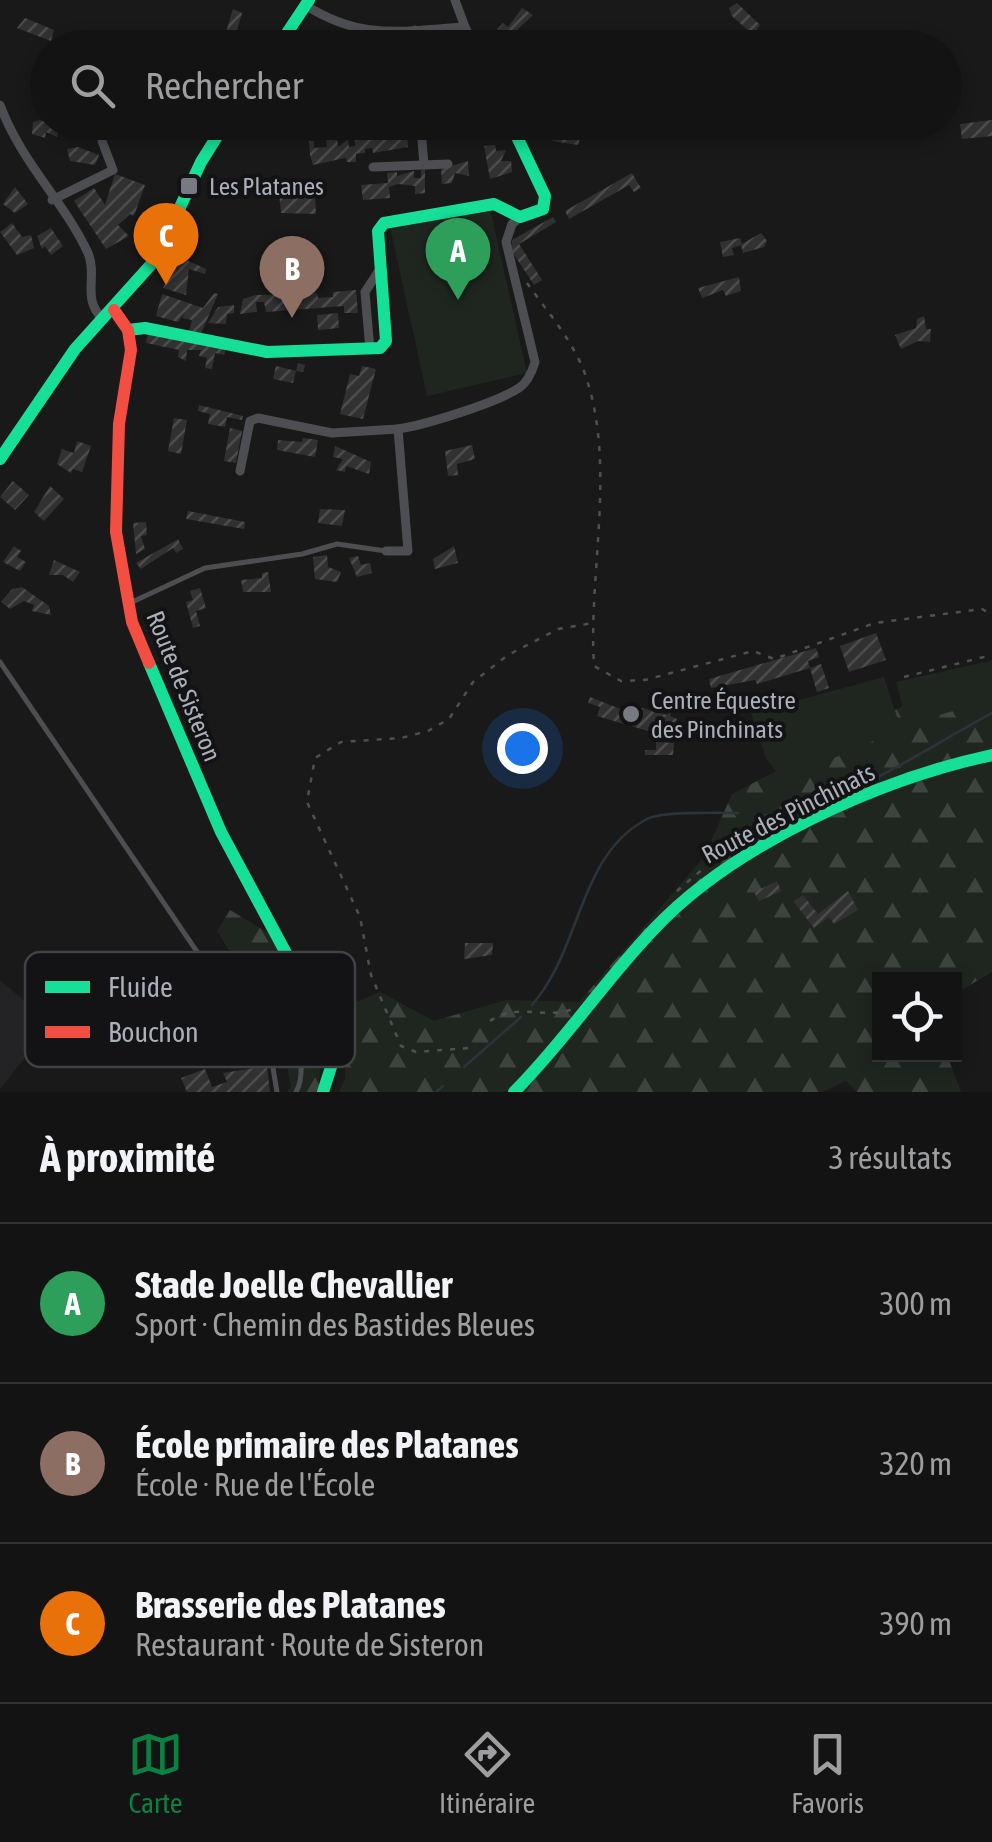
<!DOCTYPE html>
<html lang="fr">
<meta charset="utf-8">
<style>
:root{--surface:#131313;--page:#1c1c1c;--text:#f1f3f6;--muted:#9d9ea0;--line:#323233;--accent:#0b8043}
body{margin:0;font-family:"Asap Condensed",sans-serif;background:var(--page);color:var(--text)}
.controls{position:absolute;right:30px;bottom:30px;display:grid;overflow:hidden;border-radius:0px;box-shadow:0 5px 15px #0003}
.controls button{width:90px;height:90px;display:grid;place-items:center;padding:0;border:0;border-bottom:2px solid var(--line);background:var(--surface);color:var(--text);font:50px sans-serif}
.you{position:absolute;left:522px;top:748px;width:35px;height:35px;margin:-25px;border:8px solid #fff;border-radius:50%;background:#1a73e8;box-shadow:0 0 0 15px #1a73e833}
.badge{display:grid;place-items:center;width:65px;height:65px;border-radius:50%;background:var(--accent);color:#fff;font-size:32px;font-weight:700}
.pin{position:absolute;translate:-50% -82px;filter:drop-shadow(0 2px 5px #0008)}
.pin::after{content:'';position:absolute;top:52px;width:35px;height:30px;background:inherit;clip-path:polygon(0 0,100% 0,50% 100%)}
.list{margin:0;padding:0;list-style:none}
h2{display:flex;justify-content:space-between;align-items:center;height:130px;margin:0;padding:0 40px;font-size:42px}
h2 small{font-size:32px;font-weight:400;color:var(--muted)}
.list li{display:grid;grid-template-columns:65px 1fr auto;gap:30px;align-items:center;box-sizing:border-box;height:160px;padding:0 40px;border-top:2px solid var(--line)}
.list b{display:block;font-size:38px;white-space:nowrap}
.list p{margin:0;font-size:32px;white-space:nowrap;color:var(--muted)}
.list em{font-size:32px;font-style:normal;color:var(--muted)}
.icon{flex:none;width:55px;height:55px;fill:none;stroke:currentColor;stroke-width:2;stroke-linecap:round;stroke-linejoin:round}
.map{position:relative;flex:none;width:992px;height:1092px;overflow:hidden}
.search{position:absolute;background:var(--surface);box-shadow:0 5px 15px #0003;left:30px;right:30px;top:30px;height:110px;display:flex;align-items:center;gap:25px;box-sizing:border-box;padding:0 35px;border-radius:55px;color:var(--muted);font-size:38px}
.sheet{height:610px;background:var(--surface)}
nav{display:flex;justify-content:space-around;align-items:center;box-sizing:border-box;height:140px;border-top:2px solid var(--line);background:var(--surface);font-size:28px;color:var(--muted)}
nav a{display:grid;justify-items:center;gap:5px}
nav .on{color:var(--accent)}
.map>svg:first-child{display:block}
.built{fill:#232325}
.forest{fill:url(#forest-firs)}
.green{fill:#1f2620}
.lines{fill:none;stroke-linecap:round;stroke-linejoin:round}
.stream{stroke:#2b343b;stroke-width:2.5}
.building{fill:url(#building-hatch)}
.path{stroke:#4f5054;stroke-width:2.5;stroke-dasharray:5 8;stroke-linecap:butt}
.lane{stroke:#4d4e52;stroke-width:5}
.street{stroke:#4d4e52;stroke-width:9}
.fast{stroke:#16e098;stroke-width:12}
.jam{stroke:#f24e42;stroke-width:12}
.poi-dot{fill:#777a82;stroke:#131315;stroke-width:4}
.labels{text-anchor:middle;stroke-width:8;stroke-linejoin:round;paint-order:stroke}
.poi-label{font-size:25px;fill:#aaafba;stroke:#131315;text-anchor:start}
.street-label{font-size:25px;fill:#aaafba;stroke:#131315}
.key{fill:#131315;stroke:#404247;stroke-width:2.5}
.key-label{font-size:28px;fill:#aaafba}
</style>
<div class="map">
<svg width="992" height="1092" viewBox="0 0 992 1092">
<defs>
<pattern id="forest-firs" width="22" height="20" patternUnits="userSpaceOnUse" patternTransform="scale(2.5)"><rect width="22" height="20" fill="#1f2620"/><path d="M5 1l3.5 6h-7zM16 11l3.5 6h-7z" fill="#3d433e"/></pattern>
<pattern id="building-hatch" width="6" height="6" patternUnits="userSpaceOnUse" patternTransform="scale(2.5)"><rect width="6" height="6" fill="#313131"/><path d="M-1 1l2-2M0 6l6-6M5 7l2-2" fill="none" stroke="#4c4c4d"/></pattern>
</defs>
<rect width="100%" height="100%" fill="#191919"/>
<path class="built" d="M0,980L52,1024L0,1089Z"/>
<g class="forest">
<path d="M992,660V972L955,994L954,979H880V1054L947,1055L961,1092H857L846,1081L822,1092H339L345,1079L346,1006L380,992L434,1021L506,1000L579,1002L704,857L732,794Z"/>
<path d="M230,910L270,934L321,1037L319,1092H287L291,1086L280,1031L217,931Z"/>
</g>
<g class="green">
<path d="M490,208L527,373L427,396L390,227Z"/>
<path d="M984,662L992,670V700L907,724L896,682Z"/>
<path d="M884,677L901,729L783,780L766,759L751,713Z"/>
</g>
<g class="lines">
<g class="stream">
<path d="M755,815C826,819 929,746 992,713"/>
<path d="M532,1005C582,948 578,855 647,819C662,811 719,813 738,813"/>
<path d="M464,1067L521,1017"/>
<path d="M436,1092L443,1086"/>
</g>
</g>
<g class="building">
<path d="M737,3L760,25L753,35L732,16L729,8Z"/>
<path d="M522,8L533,15L518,29L515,47L503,43L505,35L497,29L503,23L508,27Z"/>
<path d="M233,9L242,13L235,37L240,38L237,47L221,48Z"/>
<path d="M25,18L54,30L51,41L17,28Z"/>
<path d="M40,120L59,127L57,137L46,132L45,138L32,134L33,122Z"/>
<path d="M992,120V136L962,139L960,124Z"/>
<path d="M573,123L584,126L578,145L553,141L548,134L557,129L571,131Z"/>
<path d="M407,132L408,147L373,153L372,148L365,149V153L356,154V162H347L344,154L345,158L313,165L310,155L309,141H314V148L327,147L326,137L337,136L338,147L348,139L349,147L355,146V139Z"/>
<path d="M495,145L496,151L506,150L501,161H511L512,172L490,179L484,146Z"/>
<path d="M78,147L99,155L95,165L70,161L67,149Z"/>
<path d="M468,161L469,176L455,173L452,183L442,184L441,169Z"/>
<path d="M421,170H425V193L415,194V186L398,184L389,187L390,198L363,200L361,185L388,183L387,173L397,172V176L414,171V178H421Z"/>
<path d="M632,173L641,188L634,192L629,185L569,219L565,211Z"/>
<path d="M115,174L145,185L134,216L130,214L118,225L129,236L106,249L74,201L94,188L105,205Z"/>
<path d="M15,187L28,204L15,213L3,204Z"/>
<path d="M287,192L288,198L315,196L316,214L281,213L279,193Z"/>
<path d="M553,217L556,222L519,244L542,280L534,285L511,250L512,240Z"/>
<path d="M12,223L22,237L31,235L34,248L17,255L0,232Z"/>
<path d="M51,228L63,246L51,255L45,246L42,249L37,236Z"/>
<path d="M761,233L767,241L764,247L743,253L741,245L732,248L734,255L723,257L720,242L740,238L742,244Z"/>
<path d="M178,256L206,269L205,274L189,269L186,295L163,288Z"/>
<path d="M739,277L741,291L726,296L723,290L702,298L698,288Z"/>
<path d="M356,290L358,313H344V306L266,312L264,302H256L257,312L240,314L243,299L256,295L317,293L318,298L333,297V292Z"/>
<path d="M214,293L218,294L200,336L188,334L192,320L182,318L184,313L178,322L156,316L162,294L203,308Z"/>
<path d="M234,305V313L227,314L226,324L208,323L218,307Z"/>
<path d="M338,313L339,328L318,330L317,315Z"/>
<path d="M924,316L926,329H931L930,342L918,341L901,349L895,335L916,328L917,319Z"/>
<path d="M148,333L226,349L224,355L215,353L212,369L205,368L207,358L199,356L201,350H187L186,361L178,357L179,350L146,343Z"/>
<path d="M298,363L305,365L303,372L296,371L293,383L273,379L276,366L296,371Z"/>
<path d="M362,366L376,369L363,419L340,414L350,374L359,376Z"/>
<path d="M199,405L243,416L242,420L227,417L225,427L208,424L210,414L198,411Z"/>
<path d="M174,418L187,420L181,454L168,451Z"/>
<path d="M230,428L242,431L236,463L224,461Z"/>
<path d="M303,438L318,440L315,457L277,450L278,440L302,442Z"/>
<path d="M77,441L91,446L82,472L73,469L71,473L57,464L62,449L74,453Z"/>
<path d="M472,445L475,459L457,464L458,475L448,476L445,451Z"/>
<path d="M335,446L371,462L369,474L346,466L345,472L336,470L343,459L333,457Z"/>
<path d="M13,481L29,495L15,510L0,497Z"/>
<path d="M50,486L64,499L44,521L34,512Z"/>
<path d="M320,509L345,510L342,526L318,523Z"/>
<path d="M188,511L245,522L244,529L186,519Z"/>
<path d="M146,522L147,535L141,536L145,549L136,554L133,523Z"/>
<path d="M178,539L183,549L176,553L173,548L141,569L136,563Z"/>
<path d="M14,546L21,551L17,557L26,562L20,571L3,562Z"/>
<path d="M454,546L458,563L435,569L433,559Z"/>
<path d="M327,555L328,567L341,572L337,582L315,579L313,557Z"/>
<path d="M358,556L361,565L370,563L372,573L357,577L349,558Z"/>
<path d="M54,560L80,572L73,582L63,575H49Z"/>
<path d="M268,572L271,592H243L241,580L262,578V573Z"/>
<path d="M22,587L49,606L51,615L32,611L34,605L24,601L10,609L1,602L12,589Z"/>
<path d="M200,588L206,608L196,611L200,626L193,628L186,602L193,600L190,591Z"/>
<path d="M876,633L886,660L849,672L840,646Z"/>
<path d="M816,648L819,657L808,661L810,668L821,664L829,688L817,692L810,668L757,684L755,680L711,688L709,679Z"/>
<path d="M590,697L623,710L639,707L667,715L672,709L670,716L677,719L673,731H648L597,716L600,707L588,703Z"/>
<path d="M656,742L674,743L673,755H645V750H656Z"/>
<path d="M777,881L781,891L759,901L754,892Z"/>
<path d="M848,891L858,910L834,924L829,917L814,928L794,902L803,895L818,914Z"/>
<path d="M465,943H493L492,955L464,959Z"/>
<path d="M267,1066L270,1092H187L181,1078L205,1069L212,1087L227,1082L223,1073Z"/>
</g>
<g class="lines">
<g class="path">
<path d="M527,283C547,311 573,341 585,374C617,465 588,571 594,666L621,681L645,680L753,651L774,659L875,623L982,609L992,615"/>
<path d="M904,677L992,655"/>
<path d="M677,891L711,862L744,845"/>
<path d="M490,1021C517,1002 543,1020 573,1009"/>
<path d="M468,1048L416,1052L401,1046L371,975L360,917L307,802L315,758L341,742L401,738L428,731L449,719L473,682L508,655L558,629L593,623"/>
</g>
<g class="lane">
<path d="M130,603L205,568L302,554L337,544L386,551"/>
<path d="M0,662L272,1062L277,1092"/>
<path d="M290,968C289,1002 311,1068 296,1092"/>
</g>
<g class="street">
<path d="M455,0L465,27"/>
<path d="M305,5C362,41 401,31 465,27L475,48"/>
<path d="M415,30L416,48"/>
<path d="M0,105C22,164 64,201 88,253C98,277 81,299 103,319"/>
<path d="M421,128L424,165"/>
<path d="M282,131L421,126"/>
<path d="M422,133L512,127"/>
<path d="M373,167L448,164"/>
<path d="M52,200L113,170L102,141"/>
<path d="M370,350L365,292L380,269"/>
<path d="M240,471L250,421L258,418L332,433L398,429"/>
<path d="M386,551H408L398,429C425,425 496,403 519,388C528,382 532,372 535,362L506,242L512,224L520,217"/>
</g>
<g class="fast">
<path d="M277,48L309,0"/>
<path d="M128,330L145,328L267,352L380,348L386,341L378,231L384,223L494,204L520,217L543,209L545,196L510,122"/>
<path d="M0,459L75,349L156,259L201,162L226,122"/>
<path d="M149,663L221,832L323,1022L331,1067L323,1092"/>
<path d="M514,1092C565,1041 604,981 654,929C734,844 880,779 992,755"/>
</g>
<path class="jam" d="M114,310L128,330L131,350L119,424L116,532L132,622L149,663"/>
</g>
<g class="poi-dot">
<rect x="179" y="176" width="20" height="20" rx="5"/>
<circle cx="631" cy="714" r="10"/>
</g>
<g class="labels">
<g class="poi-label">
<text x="209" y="195">Les Platanes</text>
<text x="651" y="709">Centre Équestre<tspan x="651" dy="29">des Pinchinats</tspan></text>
</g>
<g class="street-label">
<text transform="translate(184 686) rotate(68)" y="9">Route de Sisteron</text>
<text transform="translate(788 813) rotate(-27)" y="9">Route des Pinchinats</text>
</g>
</g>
<rect x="25" y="952" width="330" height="115" rx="15" class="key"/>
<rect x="45" y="981" width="45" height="12" fill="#16e098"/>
<rect x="45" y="1026" width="45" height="12" fill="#f24e42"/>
<g class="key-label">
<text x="108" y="997">Fluide</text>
<text x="108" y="1042">Bouchon</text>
</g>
</svg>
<div class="controls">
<button><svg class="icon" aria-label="locate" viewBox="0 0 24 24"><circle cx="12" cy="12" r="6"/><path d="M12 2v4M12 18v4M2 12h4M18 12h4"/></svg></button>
</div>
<div class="you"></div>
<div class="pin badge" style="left:458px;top:300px;background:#2e9e5b">A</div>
<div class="pin badge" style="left:292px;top:318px;background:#8d6e63">B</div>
<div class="pin badge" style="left:166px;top:285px;background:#e8710a">C</div>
<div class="search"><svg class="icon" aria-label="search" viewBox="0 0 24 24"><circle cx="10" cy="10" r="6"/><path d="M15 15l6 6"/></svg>Rechercher</div>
</div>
<section class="sheet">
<h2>À proximité<small>3 résultats</small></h2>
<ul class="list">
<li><span class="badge" style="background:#2e9e5b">A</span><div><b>Stade Joelle Chevallier</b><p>Sport · Chemin des Bastides Bleues</p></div><em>300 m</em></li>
<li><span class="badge" style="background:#8d6e63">B</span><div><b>École primaire des Platanes</b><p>École · Rue de l'École</p></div><em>320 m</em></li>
<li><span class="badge" style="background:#e8710a">C</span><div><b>Brasserie des Platanes</b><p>Restaurant · Route de Sisteron</p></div><em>390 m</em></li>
</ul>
</section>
<nav>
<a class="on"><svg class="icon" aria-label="map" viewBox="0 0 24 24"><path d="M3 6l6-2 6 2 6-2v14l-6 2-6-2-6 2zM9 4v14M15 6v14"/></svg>Carte</a>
<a><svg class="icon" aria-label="directions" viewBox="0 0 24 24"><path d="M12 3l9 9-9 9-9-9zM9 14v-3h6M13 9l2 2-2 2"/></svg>Itinéraire</a>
<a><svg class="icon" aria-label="saved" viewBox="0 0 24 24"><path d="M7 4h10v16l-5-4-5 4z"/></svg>Favoris</a>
</nav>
